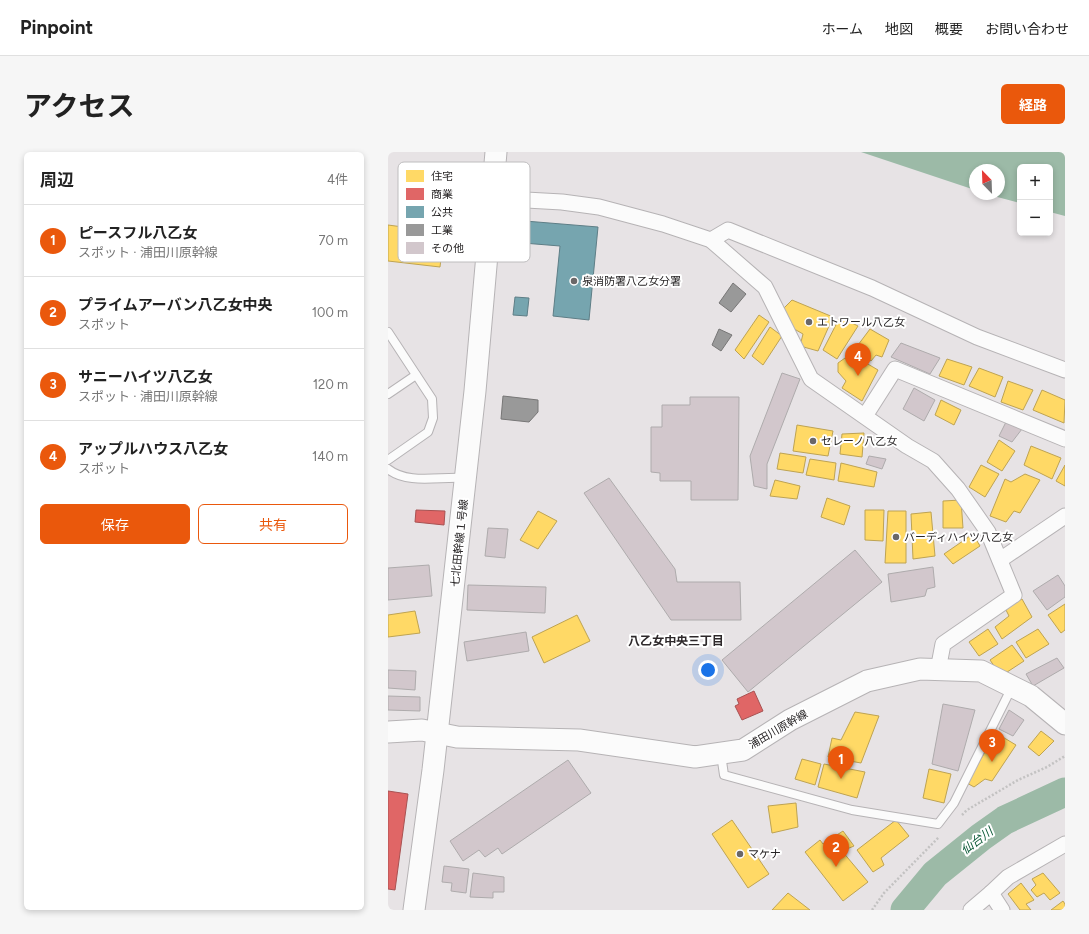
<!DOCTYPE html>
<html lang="ja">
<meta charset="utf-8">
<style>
:root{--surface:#fff;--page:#f6f6f6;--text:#222;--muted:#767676;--line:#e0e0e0;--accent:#ea580c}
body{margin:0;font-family:Figtree,"Noto Sans JP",sans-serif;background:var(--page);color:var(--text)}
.controls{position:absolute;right:12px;top:12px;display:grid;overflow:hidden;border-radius:6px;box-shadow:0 2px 6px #0003}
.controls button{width:36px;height:36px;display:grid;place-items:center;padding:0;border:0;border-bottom:1px solid var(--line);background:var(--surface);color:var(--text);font:20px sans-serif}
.compass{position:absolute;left:581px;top:12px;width:36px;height:36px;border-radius:50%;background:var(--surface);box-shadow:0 2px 6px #0003;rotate:337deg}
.you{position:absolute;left:320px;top:518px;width:14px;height:14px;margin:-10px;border:3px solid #fff;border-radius:50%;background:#1a73e8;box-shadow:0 0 0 6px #1a73e833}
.badge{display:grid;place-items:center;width:26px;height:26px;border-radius:50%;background:var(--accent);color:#fff;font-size:13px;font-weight:700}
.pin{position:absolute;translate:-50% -33px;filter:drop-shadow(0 1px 2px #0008)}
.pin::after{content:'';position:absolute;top:21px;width:14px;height:12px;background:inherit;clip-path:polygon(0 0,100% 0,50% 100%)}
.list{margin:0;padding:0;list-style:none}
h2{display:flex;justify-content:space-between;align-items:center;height:52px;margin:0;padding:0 16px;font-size:17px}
h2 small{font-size:13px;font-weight:400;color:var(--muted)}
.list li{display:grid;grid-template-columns:26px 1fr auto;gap:12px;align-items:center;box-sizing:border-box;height:72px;padding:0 16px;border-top:1px solid var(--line)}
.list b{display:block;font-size:15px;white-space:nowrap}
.list p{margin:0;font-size:13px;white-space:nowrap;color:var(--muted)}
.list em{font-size:13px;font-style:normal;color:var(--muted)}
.actions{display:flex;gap:8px;padding:12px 16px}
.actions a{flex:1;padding:9px 0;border:1px solid var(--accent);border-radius:6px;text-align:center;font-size:14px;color:var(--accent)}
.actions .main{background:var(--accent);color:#fff}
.map{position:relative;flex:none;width:677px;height:758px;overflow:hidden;border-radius:6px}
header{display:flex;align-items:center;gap:24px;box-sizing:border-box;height:56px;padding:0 20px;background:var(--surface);border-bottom:1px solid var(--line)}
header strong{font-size:19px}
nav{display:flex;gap:22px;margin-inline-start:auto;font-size:14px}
.intro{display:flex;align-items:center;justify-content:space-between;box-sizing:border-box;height:96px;padding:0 24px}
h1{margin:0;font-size:28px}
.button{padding:10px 18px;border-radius:6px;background:var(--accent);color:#fff;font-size:14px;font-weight:700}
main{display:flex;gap:24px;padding:0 24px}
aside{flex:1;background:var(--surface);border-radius:6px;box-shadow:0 2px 6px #0003}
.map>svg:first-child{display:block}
.water{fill:#9cbaa7}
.homes{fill:#ffd966;stroke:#bea352}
.shops{fill:#e06666;stroke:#a85252}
.public{fill:#76a5af;stroke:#5e7e86}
.industry{fill:#999;stroke:#777676}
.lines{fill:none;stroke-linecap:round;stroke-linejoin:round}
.river{stroke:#9cbaa7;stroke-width:29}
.building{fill:#d2c7cc;stroke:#aeabac}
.lane-casing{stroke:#b6b3b5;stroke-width:10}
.street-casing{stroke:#b6b3b5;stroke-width:17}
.secondary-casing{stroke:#b6b3b5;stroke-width:23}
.path{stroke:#c3c2c2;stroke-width:2.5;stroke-dasharray:2 2;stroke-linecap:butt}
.lane{stroke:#fbfbfb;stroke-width:8}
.street{stroke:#fbfbfb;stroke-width:15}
.secondary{stroke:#fbfbfb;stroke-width:21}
.poi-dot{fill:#6a6768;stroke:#fff;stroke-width:1.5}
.labels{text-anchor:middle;stroke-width:4;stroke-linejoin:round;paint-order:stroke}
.poi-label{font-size:11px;fill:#272425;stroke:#fff;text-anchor:start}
.street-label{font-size:11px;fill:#272425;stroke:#fff}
.neighbourhood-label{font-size:12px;font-weight:bold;fill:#2e292b;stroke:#fff}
.water-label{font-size:12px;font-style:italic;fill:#085835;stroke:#fff}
.key{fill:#fff;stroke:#bebdbe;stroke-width:1}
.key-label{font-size:11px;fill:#272425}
</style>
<header>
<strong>Pinpoint</strong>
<nav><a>ホーム</a><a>地図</a><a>概要</a><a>お問い合わせ</a></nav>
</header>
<div class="intro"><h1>アクセス</h1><a class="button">経路</a></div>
<main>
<aside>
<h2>周辺<small>4件</small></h2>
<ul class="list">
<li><span class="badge">1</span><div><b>ピースフル八乙女</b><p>スポット · 浦田川原幹線</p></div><em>70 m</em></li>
<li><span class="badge">2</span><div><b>プライムアーバン八乙女中央</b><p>スポット</p></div><em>100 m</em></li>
<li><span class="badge">3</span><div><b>サニーハイツ八乙女</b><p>スポット · 浦田川原幹線</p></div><em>120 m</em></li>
<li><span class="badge">4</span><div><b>アップルハウス八乙女</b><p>スポット</p></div><em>140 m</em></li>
</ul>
<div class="actions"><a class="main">保存</a><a>共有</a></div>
</aside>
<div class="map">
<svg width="677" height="758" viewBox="0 0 677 758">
<rect width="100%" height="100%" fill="#e7e3e5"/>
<path class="water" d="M473,0H677V64L662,60V15H632V51L598,42H611V18H587V38Z"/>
<g class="homes">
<path d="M31,66L70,71L67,92L55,90L52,115L0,109V73L30,77Z"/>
<path d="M404,148L445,165L430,199L412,194L415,182L401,174L393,159Z"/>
<path d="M371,163L381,170L356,207L347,198Z"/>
<path d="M452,165L470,174L449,207L435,198Z"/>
<path d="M382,175L394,184L375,213L364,204Z"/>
<path d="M482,177L501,188L494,205L488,203L483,209L467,197Z"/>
<path d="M457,206L466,213L473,208L490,218L474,249L454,236L458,229L450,220V211Z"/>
<path d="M559,207L584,215L576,233L551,224Z"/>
<path d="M591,216L615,225L607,245L581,234Z"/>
<path d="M620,229L645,238L635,258L613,250Z"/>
<path d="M654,238L677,248L676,271L645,258Z"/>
<path d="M553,248L573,258L566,273L547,263Z"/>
<path d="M409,273L445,279L440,304L405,299Z"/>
<path d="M476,281L474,305L452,302L454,282Z"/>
<path d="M611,288L627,299L614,319L599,310Z"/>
<path d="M643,294L673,306L664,327L636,313Z"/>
<path d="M392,301L418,305L415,321L389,317Z"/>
<path d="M422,307L448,311L446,328L418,323Z"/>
<path d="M453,311L489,320L486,335L450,329Z"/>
<path d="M593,313L611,322L597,345L581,335Z"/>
<path d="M677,313V334L668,329Z"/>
<path d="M637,322L652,328L632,361L626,359L618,370L602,364L617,327L623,330Z"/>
<path d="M387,328L412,334L409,347L382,344Z"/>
<path d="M439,346L462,354L456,373L433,365Z"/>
<path d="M573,348L575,376H555V349Z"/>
<path d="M477,358H496L495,389L477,388Z"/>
<path d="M150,359L169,369L150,397L132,388Z"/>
<path d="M500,359H518V411H497Z"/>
<path d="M543,360L547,404L525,407L523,362Z"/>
<path d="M585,382L592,394L565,412L556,402Z"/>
<path d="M634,447L644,465L614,487L607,475L621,464L617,456Z"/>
<path d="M677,452V478L673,481L660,463Z"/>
<path d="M27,459L32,481L0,485V463Z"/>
<path d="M189,463L202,489L156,511L144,485Z"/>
<path d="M600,477L610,492L591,504L581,490Z"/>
<path d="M650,477L661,492L638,506L628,490Z"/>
<path d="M624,493L636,509L613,524L602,508Z"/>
<path d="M467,560L491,564L473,611L440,605L444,586L453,588Z"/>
<path d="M653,579L666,589L651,604L640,595Z"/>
<path d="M608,581L628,593L604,629L597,627L586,635L579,631Z"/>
<path d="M414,607L433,612L427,633L407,627Z"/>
<path d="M436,612L477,620L469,646L430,635Z"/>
<path d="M541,617L563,622L556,651L535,646Z"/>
<path d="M408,651L410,675L384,681L380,654Z"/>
<path d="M344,668L381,722L360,736L324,682Z"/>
<path d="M508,668L521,684L493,706L496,713L485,720L469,698Z"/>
<path d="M455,679L466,694L454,699L480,730L455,749L417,700L432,688L435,692Z"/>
<path d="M655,721L672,741L662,748L656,741L649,745L643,738L648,733L644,727Z"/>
<path d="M633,731L646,748L638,752L643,758H632L620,742Z"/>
<path d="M400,741L422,758H384Z"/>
<path d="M675,749L677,752V758H663Z"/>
</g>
<g class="shops">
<path d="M28,358L57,359L56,373L27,370Z"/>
<path d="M366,539L375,559L354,568L347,554L351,552L349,547Z"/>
<path d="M0,639L20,642L7,738L0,737Z"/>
</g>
<g class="public">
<path d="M137,69L210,75L201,168L165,164L172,94L135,91Z"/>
<path d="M127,145L141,146L139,164L125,163Z"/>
</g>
<g class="industry">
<path d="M345,131L358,142L343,160L331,151Z"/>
<path d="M331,177L344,183L333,199L324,193Z"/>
<path d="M115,244L150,248V260L141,270L113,267Z"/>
</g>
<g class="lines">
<path class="river" d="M517,758L547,722L593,685L617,668L677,640"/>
</g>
<g class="building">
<path d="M513,191L552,206L542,222L503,205Z"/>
<path d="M394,221L412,227L379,312V337L366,334L362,304Z"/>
<path d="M526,236L547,248L536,269L515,257Z"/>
<path d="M302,245H351L350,348H303V329H272V321L263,320V275H274V253H302Z"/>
<path d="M619,268L634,277L624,290L611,284Z"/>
<path d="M481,304L498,307L494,317L478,312Z"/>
<path d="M221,326L287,417L289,430H352L353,468H283L196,341Z"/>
<path d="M100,376L120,377L117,406L97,404Z"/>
<path d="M467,398L494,430L360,540L334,508Z"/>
<path d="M41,413L44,444L0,448V416Z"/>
<path d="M545,415L547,435L539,437L537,444L503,450L500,422Z"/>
<path d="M670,423L677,434V445L659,458L645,439Z"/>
<path d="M80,433L158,435L157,461L79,458Z"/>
<path d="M138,480L141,499L79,509L76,490Z"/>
<path d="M669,506L676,516L645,534L638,522Z"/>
<path d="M0,518L28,519L27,538L0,536Z"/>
<path d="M0,544L32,545V559L0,558Z"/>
<path d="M555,552L587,558L570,619L544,612Z"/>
<path d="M621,558L636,568L625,584L611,577Z"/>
<path d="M180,608L203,641L114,702L110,696L97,705L91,698L75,709L62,689Z"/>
<path d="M56,714L81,717L78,741L63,739L64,731L54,730Z"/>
<path d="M85,721L116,725V740H105V746L82,745Z"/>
</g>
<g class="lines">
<g class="lane-casing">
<g id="lane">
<path d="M0,180L44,247L45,266L40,280L0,308"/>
<path d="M0,242L28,223"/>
<path d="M0,317C20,333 52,324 77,326"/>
<path d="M333,602L336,623L464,658L550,672L566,651L624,535"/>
</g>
</g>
<g class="street-casing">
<g id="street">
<path d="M104,46L174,50L211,55L275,72L323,88L377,135L423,227L519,294L545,309L570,337L600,380L626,443L555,492L550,518"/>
<path d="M323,88L340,78L484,136L589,185L677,218"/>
<path d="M477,264L507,217L677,287"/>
<path d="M612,408L677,364"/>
<path d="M603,741L620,725L677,692"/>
<path d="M583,758L603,741L614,758"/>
</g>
</g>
<g class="secondary-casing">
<g id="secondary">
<path d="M0,580L34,578L69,585L191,588L307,605L355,598L402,568L479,529L532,517L593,519L643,544L677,572"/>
<path d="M26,758L45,618L87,239L108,0"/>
</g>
</g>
<g class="path">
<path d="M574,663L579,658L630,628L659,615L677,604"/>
<path d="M484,758L496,741L551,685"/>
</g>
<use href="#lane" class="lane"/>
<use href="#street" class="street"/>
<use href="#secondary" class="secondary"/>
</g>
<g class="poi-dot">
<circle cx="186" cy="129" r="4"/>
<circle cx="421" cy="170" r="4"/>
<circle cx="425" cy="289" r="4"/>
<circle cx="508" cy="385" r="4"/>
<circle cx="352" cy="702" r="4"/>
</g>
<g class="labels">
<g class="poi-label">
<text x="194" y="133">泉消防署八乙女分署</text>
<text x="429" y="174">エトワール八乙女</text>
<text x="433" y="293">セレーノ八乙女</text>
<text x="516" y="389">バーディハイツ八乙女</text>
<text x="360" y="706">マケナ</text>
</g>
<g class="street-label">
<text transform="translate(71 391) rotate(-84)" y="4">七北田幹線１号線</text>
<text transform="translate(390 577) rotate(-30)" y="4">浦田川原幹線</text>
</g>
<g class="neighbourhood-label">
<text x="288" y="493">八乙女中央三丁目</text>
</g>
<g class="water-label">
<text transform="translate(589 689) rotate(-37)" y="4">仙台川</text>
</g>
</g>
<rect x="10" y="10" width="132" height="100" rx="6" class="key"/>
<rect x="18" y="18" width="18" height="12" fill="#ffd966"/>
<rect x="18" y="36" width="18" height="12" fill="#e06666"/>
<rect x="18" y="54" width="18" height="12" fill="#76a5af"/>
<rect x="18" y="72" width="18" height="12" fill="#999"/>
<rect x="18" y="90" width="18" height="12" fill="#d2c7cc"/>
<g class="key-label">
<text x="43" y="28">住宅</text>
<text x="43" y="46">商業</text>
<text x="43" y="64">公共</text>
<text x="43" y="82">工業</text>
<text x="43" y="100">その他</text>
</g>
</svg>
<div class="controls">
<button>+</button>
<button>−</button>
</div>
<svg class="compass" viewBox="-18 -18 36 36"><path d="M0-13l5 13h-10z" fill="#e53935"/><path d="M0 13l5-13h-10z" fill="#767676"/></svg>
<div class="you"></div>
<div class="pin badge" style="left:453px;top:627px">1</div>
<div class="pin badge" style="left:448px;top:715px">2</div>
<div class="pin badge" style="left:604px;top:610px">3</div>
<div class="pin badge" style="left:470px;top:224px">4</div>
</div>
</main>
